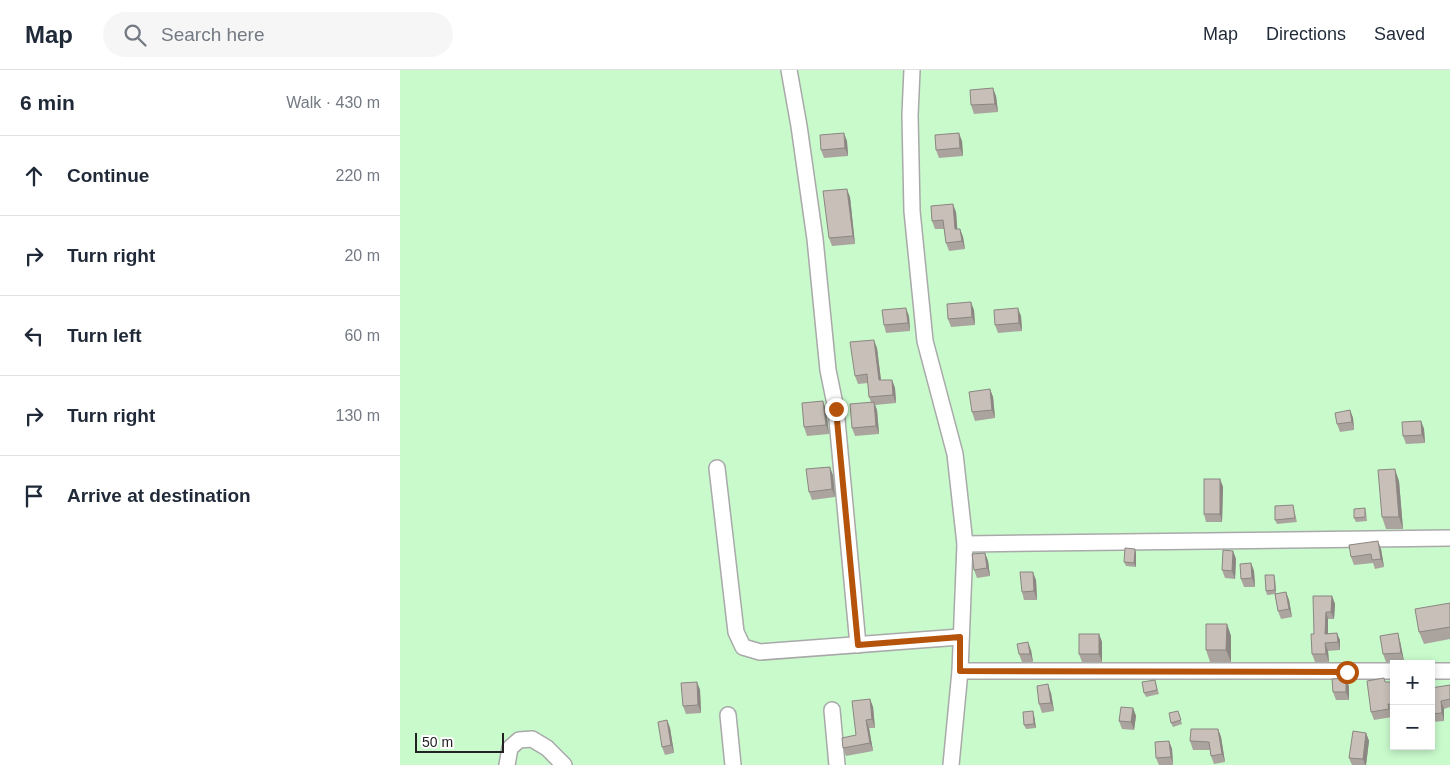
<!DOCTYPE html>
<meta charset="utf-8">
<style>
:root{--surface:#fff;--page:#f6f6f7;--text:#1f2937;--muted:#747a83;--line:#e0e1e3}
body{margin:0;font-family:Arial,sans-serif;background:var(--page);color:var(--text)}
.controls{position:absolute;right:15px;bottom:15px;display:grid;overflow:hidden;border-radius:0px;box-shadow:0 2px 8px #0003}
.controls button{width:45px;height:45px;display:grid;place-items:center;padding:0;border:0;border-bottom:1px solid var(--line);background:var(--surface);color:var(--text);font:25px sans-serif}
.scale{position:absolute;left:15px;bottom:12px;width:89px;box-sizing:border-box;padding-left:5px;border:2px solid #222;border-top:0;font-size:14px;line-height:18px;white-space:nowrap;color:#222;-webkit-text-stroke:4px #fff;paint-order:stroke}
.stop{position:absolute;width:15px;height:15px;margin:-11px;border:4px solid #b45309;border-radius:50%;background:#fff}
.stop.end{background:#b45309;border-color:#fff;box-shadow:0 1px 5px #0008}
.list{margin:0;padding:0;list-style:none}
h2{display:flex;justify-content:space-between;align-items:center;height:65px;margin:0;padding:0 20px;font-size:21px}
h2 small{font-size:16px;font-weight:400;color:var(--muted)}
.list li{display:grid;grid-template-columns:32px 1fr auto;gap:15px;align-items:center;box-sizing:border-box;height:80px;padding:0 20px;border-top:1px solid var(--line)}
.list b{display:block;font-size:19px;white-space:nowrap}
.list em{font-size:16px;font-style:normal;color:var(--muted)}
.icon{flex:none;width:28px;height:28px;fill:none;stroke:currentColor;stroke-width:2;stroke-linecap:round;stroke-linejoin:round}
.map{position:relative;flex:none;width:1050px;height:695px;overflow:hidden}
header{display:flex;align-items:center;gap:30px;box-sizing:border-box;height:70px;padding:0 25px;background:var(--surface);border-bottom:1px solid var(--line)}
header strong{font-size:24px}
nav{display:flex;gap:28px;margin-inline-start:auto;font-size:18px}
.search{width:350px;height:45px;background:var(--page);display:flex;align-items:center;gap:12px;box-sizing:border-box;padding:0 18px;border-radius:28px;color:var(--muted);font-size:19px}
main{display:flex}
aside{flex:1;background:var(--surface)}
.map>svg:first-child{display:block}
.park{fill:#c8facc;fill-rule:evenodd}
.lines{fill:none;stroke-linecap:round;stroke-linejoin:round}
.minor-casing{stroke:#a9a9a9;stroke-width:18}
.minor{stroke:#fff;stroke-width:15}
.wall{fill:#aba49e}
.shaded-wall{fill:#8b8681}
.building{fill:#c7bfb8;stroke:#8b8681}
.route{stroke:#b45309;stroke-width:6}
</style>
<header>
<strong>Map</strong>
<div class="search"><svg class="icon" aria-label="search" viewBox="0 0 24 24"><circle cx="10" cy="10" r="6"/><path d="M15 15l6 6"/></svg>Search here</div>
<nav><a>Map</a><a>Directions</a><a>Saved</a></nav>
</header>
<main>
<aside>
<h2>6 min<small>Walk · 430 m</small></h2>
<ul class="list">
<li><svg class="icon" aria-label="ahead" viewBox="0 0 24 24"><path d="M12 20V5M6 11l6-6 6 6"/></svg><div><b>Continue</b></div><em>220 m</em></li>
<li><svg class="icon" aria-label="right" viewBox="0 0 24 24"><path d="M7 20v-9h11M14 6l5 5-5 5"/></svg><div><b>Turn right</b></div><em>20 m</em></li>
<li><svg class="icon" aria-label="left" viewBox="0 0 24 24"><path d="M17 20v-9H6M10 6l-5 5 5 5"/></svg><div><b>Turn left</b></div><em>60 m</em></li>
<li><svg class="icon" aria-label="right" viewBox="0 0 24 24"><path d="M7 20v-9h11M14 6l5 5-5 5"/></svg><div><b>Turn right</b></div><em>130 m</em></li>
<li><svg class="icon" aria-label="arrive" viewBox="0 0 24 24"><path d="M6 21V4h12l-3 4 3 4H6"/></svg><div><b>Arrive at destination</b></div></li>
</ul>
</aside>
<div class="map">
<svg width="1050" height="695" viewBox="0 0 1050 695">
<rect width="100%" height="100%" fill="#f2efe9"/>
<path class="park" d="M0,0H1050V695H0ZM994,594H1031V676H994Z"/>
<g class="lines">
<g class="minor-casing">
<g id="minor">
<path d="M389,0L399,56L415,169L428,300L436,339L458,575"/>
<path d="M512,0L510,45L512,141L525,271L555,384L565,474L560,601L551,695"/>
<path d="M317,398L336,562L343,577L360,582L560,567"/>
<path d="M565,474L1050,468"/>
<path d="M560,601H994"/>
<path d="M1031,601H1050"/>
<path d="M432,640L437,695"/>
<path d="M328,645L333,695"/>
<path d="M107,695L110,678L119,670L132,669L147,678L164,695"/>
</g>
</g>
<use href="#minor" class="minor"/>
</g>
<g class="wall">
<path d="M596,26L598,42L574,44L571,35Z"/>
<path d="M447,71L448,86L424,88L421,80Z"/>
<path d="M562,71L563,86L539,88L536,80Z"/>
<path d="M450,127L455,174L432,176L429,168Z"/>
<path d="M556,142L557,159H560L563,167L565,179L549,181L546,173L544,159H535L532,151Z"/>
<path d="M574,240L575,255L551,257L548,249Z"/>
<path d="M509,246L510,261L486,263L484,255Z"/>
<path d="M621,246L622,261L598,263L595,255Z"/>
<path d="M477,278L481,310H492L495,318L496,333L475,335L477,340L479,364L455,366L452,358L471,332L469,327L468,313L458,314L455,306Z"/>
<path d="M590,319L593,327L595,348L575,351L572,342Z"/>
<path d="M426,339L429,364L407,366L404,357Z"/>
<path d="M950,340L953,348L954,360L940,362L937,354Z"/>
<path d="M1021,351L1024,359L1025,373L1006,374L1003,366Z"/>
<path d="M433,405L435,427L412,430L409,422Z"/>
<path d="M820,409L823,417L822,452H806L804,444Z"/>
<path d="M999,411L1003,459H986L982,447Z"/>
<path d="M893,435L897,452L877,454L875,450Z"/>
<path d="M965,438L966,442L967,451L956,452L954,448Z"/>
<path d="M981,479L984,497L975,499L973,493L954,495L951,487Z"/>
<path d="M833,481L836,489L835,509L825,508L822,500Z"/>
<path d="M585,483L588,491L590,506L577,508L574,500Z"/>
<path d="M736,483V497L726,496L724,492Z"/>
<path d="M851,493L854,501L855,517H844L841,509Z"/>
<path d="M875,509L876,524L886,522L889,530L892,547L881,549L878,541L875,524L867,525L866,521Z"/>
<path d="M636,510L637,530H624L622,522Z"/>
<path d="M932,526L935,534L934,549H928V563L940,570V580L928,581L929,592H915L912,584L914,564Z"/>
<path d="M1050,533V569L1024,574L1019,562Z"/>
<path d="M827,554L831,566V592H810L806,580Z"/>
<path d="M699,564L702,572V592H682L679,584Z"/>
<path d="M1000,571L1004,591L986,592L983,584Z"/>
<path d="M631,580L633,592H622L619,584Z"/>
<path d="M755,610L759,624L746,627L744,623Z"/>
<path d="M297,612L300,620L301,643L286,644L283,636Z"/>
<path d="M986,612H994V642H991L992,647L974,650L971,642Z"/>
<path d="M1050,615V637L1044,639V651L1031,652V618Z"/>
<path d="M949,616V630H936L933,622Z"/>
<path d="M651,623L654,641L642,643L639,634Z"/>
<path d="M470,629L473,637L475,658H469L473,681L446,686L443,678L456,665Z"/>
<path d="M733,638L736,646L734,660L722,659L719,651Z"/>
<path d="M778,641L782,654L773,657L771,653Z"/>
<path d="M634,645L636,658L626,659L624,655Z"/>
<path d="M267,650L270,658L274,683L265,685L262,677Z"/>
<path d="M818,659L821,667L825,692L814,694L811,686L810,680H793L790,671Z"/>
<path d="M966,663L969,671L966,695H952L949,688Z"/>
<path d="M769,671L772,679L773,695H759L756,688Z"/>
</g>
<g class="shaded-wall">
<path d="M593,18L596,26L598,42L595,34Z"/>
<path d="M444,63L447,71L448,86L445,78Z"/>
<path d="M559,63L562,71L563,86L560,78Z"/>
<path d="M447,119L450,127L455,174L453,166Z"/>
<path d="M553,134L556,142L558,167L555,159Z"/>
<path d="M560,159L563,167L565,179L562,171Z"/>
<path d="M571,232L574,240L575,255L572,247Z"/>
<path d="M506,238L509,246L510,261L508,253Z"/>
<path d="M618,238L621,246L622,261L619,253Z"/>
<path d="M474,270L477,278L482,319L479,310Z"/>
<path d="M492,310L495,318L496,333L493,325Z"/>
<path d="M590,319L593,327L595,348L592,340Z"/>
<path d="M423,331L426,339L429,364L426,355Z"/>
<path d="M474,332L477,340L479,364L476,356Z"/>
<path d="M950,340L953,348L954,360L952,352Z"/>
<path d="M1021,351L1024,359L1025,373L1022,365Z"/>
<path d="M430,397L433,405L435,427L432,419Z"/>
<path d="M995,399L999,411L1003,459L999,447Z"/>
<path d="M820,409L823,417L822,452L820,444Z"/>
<path d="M978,471L981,479L984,497L981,489Z"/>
<path d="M735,479L736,483V497L734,493Z"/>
<path d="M833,481L836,489L835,509L832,501Z"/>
<path d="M585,483L588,491L590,506L587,498Z"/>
<path d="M851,493L854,501L855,517L852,508Z"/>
<path d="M633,502L636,510L637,530L634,521Z"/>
<path d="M874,505L875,509L876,524L875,520Z"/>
<path d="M886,522L889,530L892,547L889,539Z"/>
<path d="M932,526L935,534L934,549L931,542Z"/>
<path d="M926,542L928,549V571L925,564Z"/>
<path d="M827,554L831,566V592L826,580Z"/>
<path d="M937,563L940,570V580L938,572Z"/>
<path d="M998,563L1000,571L1004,591L1001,583Z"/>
<path d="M699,564L702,572V592L699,584Z"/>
<path d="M628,572L631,580L633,592L630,584Z"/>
<path d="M925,573L928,581L929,592L926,584Z"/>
<path d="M946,608L949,616V630L946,622Z"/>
<path d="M297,612L300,620L301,643L298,635Z"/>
<path d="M648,614L651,623L654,641L651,633Z"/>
<path d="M470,629L473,637L475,658L472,649Z"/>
<path d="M1041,631L1044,639V651L1042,643Z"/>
<path d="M733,638L736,646L734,660L731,652Z"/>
<path d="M633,641L634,645L636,658L634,654Z"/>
<path d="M267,650L270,658L274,683L271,675Z"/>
<path d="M466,650L469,658L473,681L470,673Z"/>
<path d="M818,659L821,667L825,692L822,684Z"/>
<path d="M966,663L969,671L966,695H965L963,689Z"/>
<path d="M769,671L772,679L773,695L771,687Z"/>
</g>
<g class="building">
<path d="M593,18L595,34L571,35L570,20Z"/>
<path d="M444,63L445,78L421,80L420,65Z"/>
<path d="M559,63L560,78L536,80L535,65Z"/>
<path d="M447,119L453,166L429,168L423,121Z"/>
<path d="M553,134L555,159H560L562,171L546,173L543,150L532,151L531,136Z"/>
<path d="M571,232L572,247L548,249L547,234Z"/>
<path d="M506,238L508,253L484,255L482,240Z"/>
<path d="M618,238L619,253L595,255L594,240Z"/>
<path d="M474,270L479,310H492L493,325L469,327L467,304L455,306L450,272Z"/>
<path d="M590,319L592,340L572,342L569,322Z"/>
<path d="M423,331L426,355L404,357L402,333Z"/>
<path d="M474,332L476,356L452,358L450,334Z"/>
<path d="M950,340L952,352L937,354L935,343Z"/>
<path d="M1021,351L1022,365L1003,366L1002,352Z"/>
<path d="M430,397L432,419L409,422L406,399Z"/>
<path d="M995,399L999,447H982L978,400Z"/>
<rect x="804" y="409" width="16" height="35"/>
<path d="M893,435L895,448L875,450V436Z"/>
<path d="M965,438V447L954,448V439Z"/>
<path d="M978,471L981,489L972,490L971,484L951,487L949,475Z"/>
<path d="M725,478L735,479L734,493L724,492Z"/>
<path d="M823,480L833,481L832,501L822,500Z"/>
<path d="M585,483L587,498L574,500L572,484Z"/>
<path d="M851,493L852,508L841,509L840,494Z"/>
<path d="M620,502H633L634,521L622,522Z"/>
<path d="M865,505H874L875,520L866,521Z"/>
<path d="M886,522L889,539L878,541L875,524Z"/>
<path d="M913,526H932L931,542H926L925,564L937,563L938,572L925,573L926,584H912L911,564H914Z"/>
<path d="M1050,533V557L1019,562L1015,539Z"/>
<path d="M806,554H827L826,580H806Z"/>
<path d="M998,563L1001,583L983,584L980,566Z"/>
<rect x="679" y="564" width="20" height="20"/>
<path d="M628,572L630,584H619L617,574Z"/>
<path d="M946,608V622H933L932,609Z"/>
<path d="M984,608L985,612H994V635L988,634L989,639L971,642L967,611Z"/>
<path d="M755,610L757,620L744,623L742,612Z"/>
<path d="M297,612L298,635L283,636L281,613Z"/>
<path d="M648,614L651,633L639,634L637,616Z"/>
<path d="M1050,615V629L1041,631L1042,643L1031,644V618Z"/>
<path d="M470,629L472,649L466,650L470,673L443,678L442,668L456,665L452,631Z"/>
<path d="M721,637L733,638L731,652L719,651Z"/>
<path d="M633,641L634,654L624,655L623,642Z"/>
<path d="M778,641L781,650L771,653L769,643Z"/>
<path d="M267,650L271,675L262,677L258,652Z"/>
<path d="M791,659H818L822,684L811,686L809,672L790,671Z"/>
<path d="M953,661L966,663L963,689L949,688Z"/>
<path d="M769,671L771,687L756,688L755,672Z"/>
</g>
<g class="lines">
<path class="route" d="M436,339L458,575L560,567V601L947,602"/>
</g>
</svg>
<div class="controls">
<button>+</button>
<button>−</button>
</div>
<div class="scale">50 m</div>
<div class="stop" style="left:947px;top:602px"></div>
<div class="stop end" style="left:436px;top:339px"></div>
</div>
</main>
